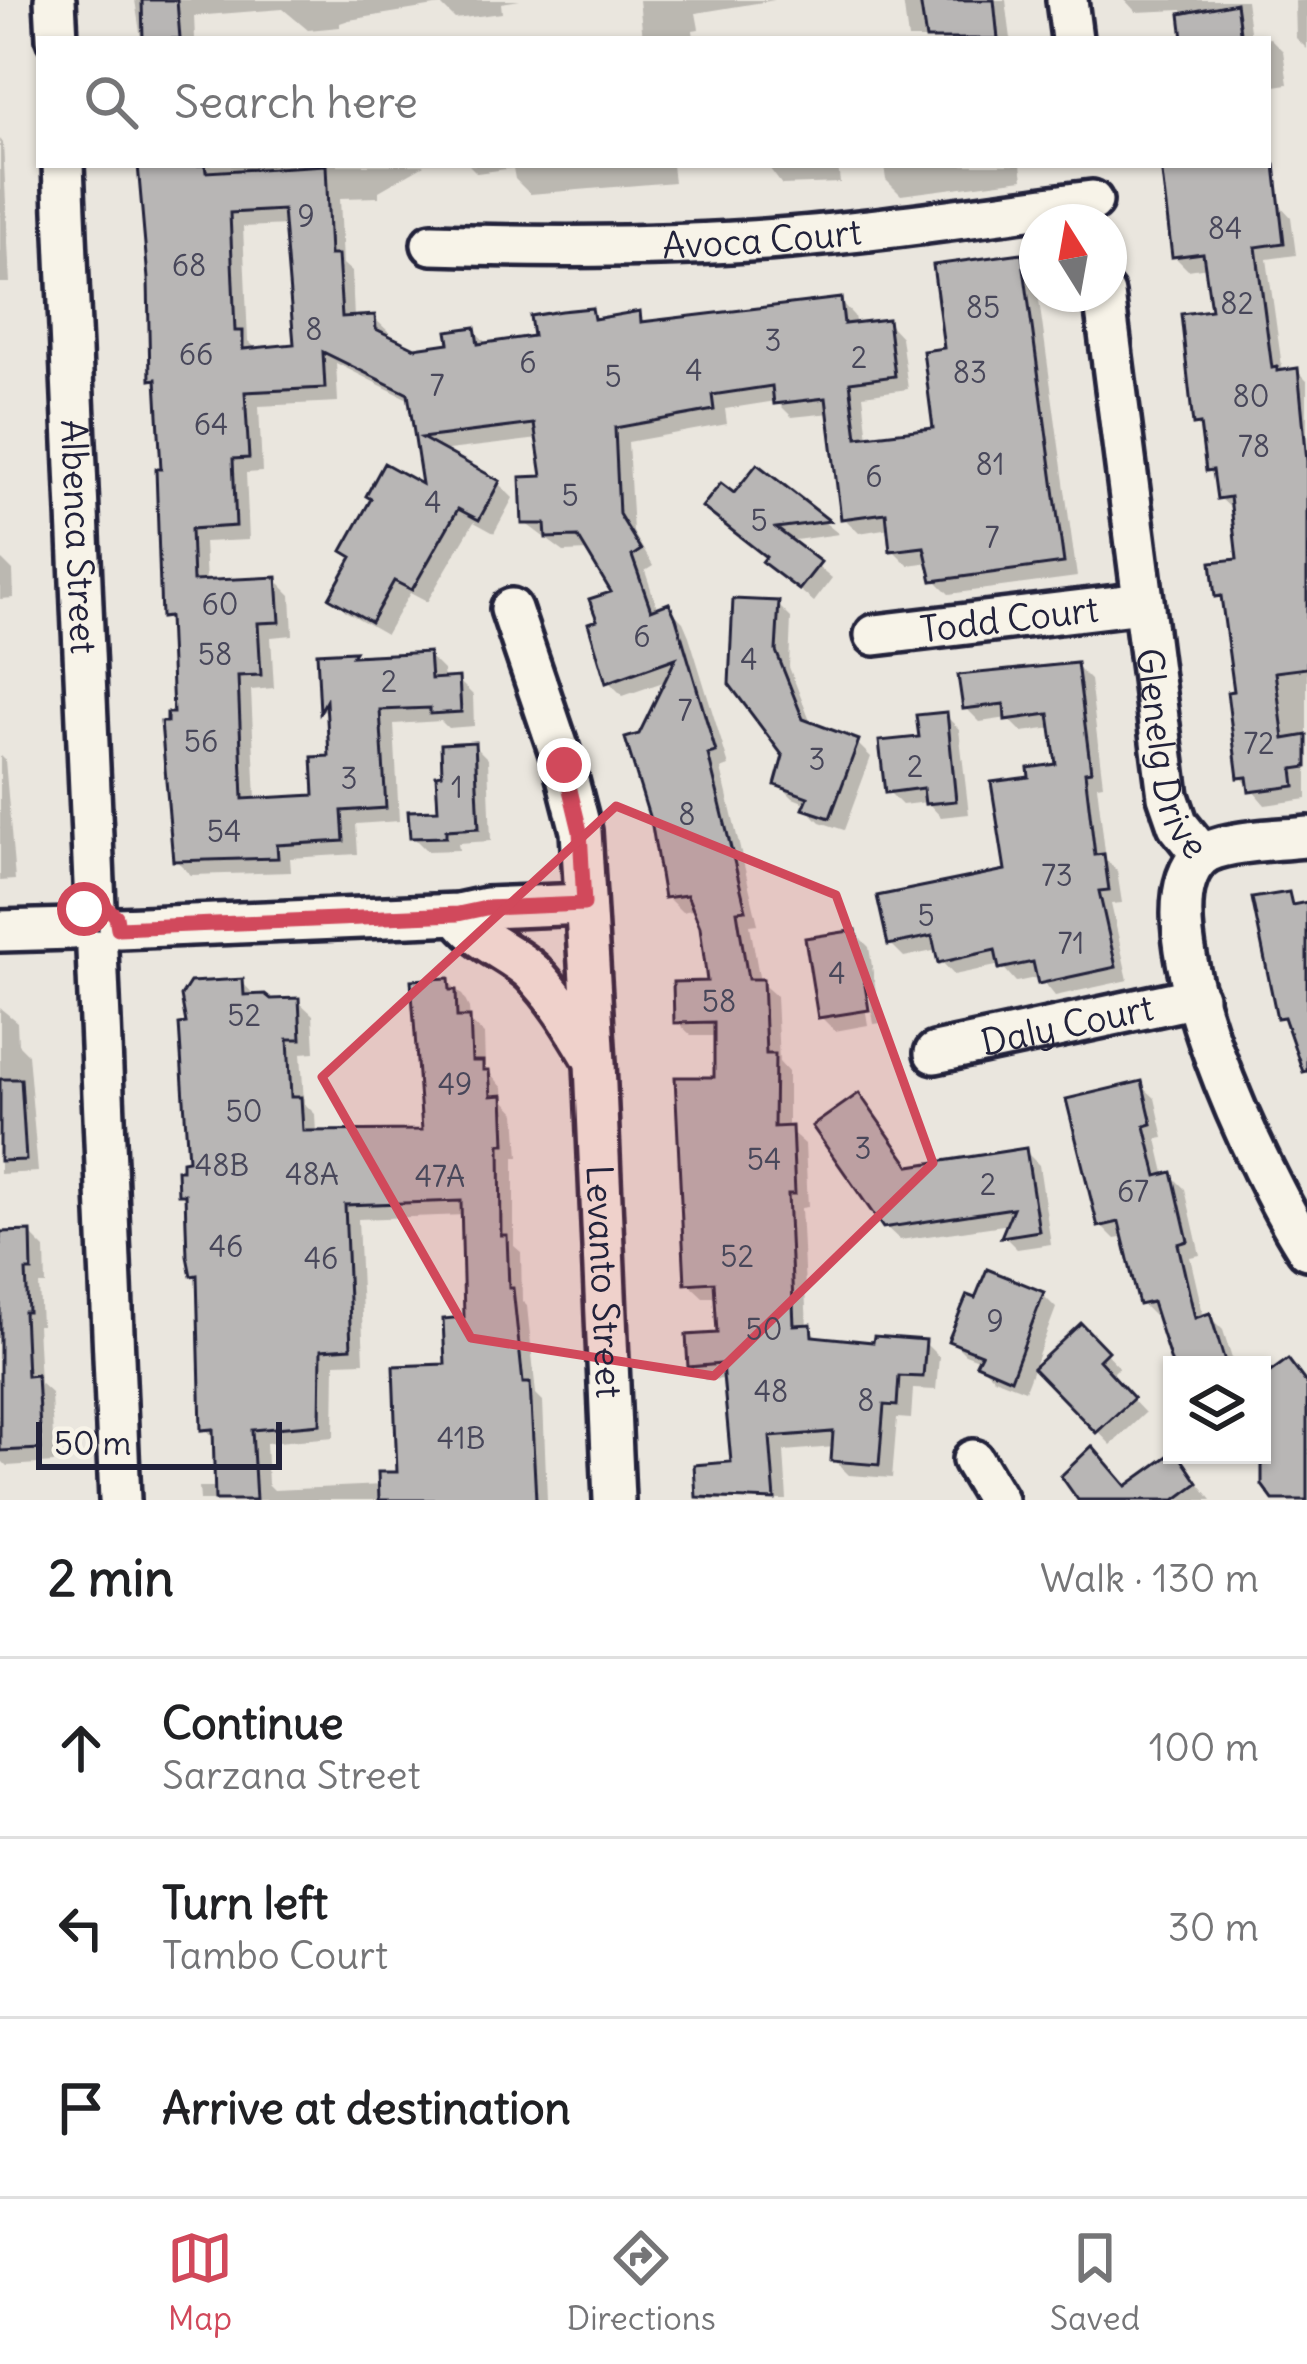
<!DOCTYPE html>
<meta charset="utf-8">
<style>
:root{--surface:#fff;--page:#f2f2f2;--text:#202124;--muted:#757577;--line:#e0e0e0;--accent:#d1495b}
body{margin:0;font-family:Delius,sans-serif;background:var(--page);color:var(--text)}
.controls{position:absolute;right:36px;bottom:36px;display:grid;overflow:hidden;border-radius:0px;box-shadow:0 3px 9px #0004}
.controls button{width:108px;height:108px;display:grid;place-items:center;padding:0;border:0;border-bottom:3px solid var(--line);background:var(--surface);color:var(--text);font:60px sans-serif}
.compass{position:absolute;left:1019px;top:204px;width:108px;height:108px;border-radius:50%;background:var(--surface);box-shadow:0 3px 9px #0004;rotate:349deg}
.scale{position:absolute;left:36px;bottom:30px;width:246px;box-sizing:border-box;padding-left:12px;border:6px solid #22223b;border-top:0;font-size:33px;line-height:42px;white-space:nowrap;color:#22223b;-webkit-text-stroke:9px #f7f3e8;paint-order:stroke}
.stop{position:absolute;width:36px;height:36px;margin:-27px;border:9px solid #d1495b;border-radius:50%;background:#fff}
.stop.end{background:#d1495b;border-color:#fff;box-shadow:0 3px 12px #0008}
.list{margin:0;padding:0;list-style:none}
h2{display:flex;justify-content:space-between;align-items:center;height:156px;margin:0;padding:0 48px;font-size:51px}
h2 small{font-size:39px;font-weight:400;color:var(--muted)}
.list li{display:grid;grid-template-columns:78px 1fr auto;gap:36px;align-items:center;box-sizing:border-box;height:180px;padding:0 48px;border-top:3px solid var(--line)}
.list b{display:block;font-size:45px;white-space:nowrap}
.list p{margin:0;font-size:39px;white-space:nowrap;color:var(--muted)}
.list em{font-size:39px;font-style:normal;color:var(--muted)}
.icon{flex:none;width:66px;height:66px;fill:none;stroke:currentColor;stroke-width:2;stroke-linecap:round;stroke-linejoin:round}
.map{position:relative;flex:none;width:1307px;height:1500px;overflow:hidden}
.search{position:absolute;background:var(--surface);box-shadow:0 3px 9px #0004;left:36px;right:36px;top:36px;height:132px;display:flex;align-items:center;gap:30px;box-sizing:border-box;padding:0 42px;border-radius:0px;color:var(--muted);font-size:45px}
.sheet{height:696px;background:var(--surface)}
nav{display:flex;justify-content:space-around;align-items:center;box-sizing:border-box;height:168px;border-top:3px solid var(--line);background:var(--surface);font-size:33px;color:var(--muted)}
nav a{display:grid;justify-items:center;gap:6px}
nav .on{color:var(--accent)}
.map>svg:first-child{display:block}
.shadow{fill:#0003;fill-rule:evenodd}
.building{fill:#b8b6b5;stroke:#22223b;stroke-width:3;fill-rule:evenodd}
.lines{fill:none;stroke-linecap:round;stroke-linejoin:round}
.street-casing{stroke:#22223b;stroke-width:48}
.street{stroke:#f7f3e8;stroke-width:39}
.route{stroke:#d1495b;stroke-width:15}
.marked{fill:#d1495b;fill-opacity:0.2;stroke:#d1495b;stroke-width:9;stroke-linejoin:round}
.labels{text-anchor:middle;stroke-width:12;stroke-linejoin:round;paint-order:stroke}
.number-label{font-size:30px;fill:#48475a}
.street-label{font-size:36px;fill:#22223b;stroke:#f7f3e8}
</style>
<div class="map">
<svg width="1307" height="1500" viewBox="0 0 1307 1500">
<rect width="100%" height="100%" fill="#eae6de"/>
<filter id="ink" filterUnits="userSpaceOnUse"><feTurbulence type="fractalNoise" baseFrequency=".00833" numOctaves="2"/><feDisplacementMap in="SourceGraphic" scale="24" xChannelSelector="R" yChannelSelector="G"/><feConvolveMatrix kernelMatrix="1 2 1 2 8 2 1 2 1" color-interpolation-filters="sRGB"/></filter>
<g filter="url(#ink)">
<g class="shadow">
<path d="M135,0H520L501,3L502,13L455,19L441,5L349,20L340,23V27L308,30L283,9L194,16L195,39H141Z"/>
<path d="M639,0H775L696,13L699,29L693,30L694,39H643Z"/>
<path d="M903,0H1006L1011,39H908Z"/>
<path d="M1125,0H1246L1251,39H1186L1182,10L1136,12Z"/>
<path d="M1307,0V49L1296,38L1295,1Z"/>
<path d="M1270,38L1283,51L1288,84L1268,87V39H1262Z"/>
<path d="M0,139L3,143L10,283H0Z"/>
<path d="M142,165H424L379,191V197L340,198L343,264L352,272L354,319L374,318L389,332V339L414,351L452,345L474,330L489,346L537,338L591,312L600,321L639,315L648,324L840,301L854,316L856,326L887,322L901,337L908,389L863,395L868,439L936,430L947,351L1021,256L1035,271L1077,577L949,594L934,579L930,562L908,565L893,550L890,528L859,533L844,518L831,413L792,417L776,401L725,409L727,424L628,442L633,532L653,566L645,571L658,610L668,607L683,622L689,636L729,766L721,769L758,924L750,925L760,982L776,996L779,1062L788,1072V1129L805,1144L808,1207L801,1208L807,1328L822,1340L876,1345L925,1343L939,1357L936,1390L913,1389L911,1419L897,1418L892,1478L849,1475L834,1460L835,1447L784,1451L787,1500H703L699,1496L735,1465L727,1379L705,1380L691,1365L720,1336L718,1297H703L688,1283L717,1081V1036H692L677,1022L711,984L703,926L696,909L682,912L667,897L641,736L669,680L623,696L609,682L601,622L615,593L590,551L564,552L525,523L545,479L539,439L440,451L499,484L513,498L494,533L474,522L427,602L410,593L386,634L347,612L332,597L426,489L412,401L336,363L338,402L259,406L262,472L246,473L249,540L204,542L206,584L276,580L291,595L293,635L271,637L274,688L251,690L256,801L317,798L332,759L330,717L323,710L320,656L354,654L359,659L428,655L443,670L444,681L458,680L473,695L474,726L448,728L441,721L394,724L399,821L356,824L358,854L290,858L291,872L191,875L176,860L177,716L172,624L164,616V471L160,385L153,378L151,279ZM288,225L298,346L258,350L248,341L243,227Z"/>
<path d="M469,165H672L674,182L530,194L515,179L513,168L477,173Z"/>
<path d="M767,165H838L840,183L782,185Z"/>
<path d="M884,165H1021L1023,179L901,195L886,180Z"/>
<path d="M1164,165H1260L1278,203L1291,217L1296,255L1267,259L1283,374L1297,371L1307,381V799L1265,805L1241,777L1238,693L1225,603L1218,595L1241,562L1235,512L1220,498L1217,479L1208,470L1204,432L1196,424L1214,313L1208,267L1188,270L1174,256Z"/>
<path d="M757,468L839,534L788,541L832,578L814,602L766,562L769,558L735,497Z"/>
<path d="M0,558L13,571L14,598L0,599Z"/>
<path d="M777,604L791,618L789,667L812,726L857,743L871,757L844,830L820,822L806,808L808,804L793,798L779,784L786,756L732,683Z"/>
<path d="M1076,666L1090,680L1103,784L1097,785L1106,860L1117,871L1122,903L1111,904L1128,980L1055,996L1040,977L1016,982L1001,965L954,975L941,961L938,950L904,957L890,943L1008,872L1033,780L1059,767L1054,728L1022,732L1008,718L980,722L966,708Z"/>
<path d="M945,715L959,729L969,814L941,817L927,802L902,805L888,791L922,740Z"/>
<path d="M474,745L488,759L491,841L458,843L459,850L427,851L413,837L441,813Z"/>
<path d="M0,755L5,760L15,880L0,881Z"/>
<path d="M855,933L869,947L881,1023L874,1024L861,945H855L868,1025L835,1031L821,1017Z"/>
<path d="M448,981L463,996L469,1008L470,1021L484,1034L485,1067L503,1088L504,1100L516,1113L519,1157H514V1246L521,1252L522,1301L527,1306L536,1394L543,1401L547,1500H200L199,1487H218L216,1440L204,1428L200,1281L194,1274L188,1200L181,1193L242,982L256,997L269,1002L298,1001L313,1015L315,1052L301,1053L304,1103L315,1114L316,1134L425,1133ZM465,1215L467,1320L400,1475L382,1485L274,1490L268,1484L266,1443L334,1437L335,1363L364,1362L358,1219Z"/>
<path d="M0,1008L17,1022L18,1044L28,1054L38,1172L0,1174Z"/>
<path d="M1141,1085L1155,1098L1164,1138L1157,1139L1166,1177L1171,1175L1185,1189L1200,1255L1190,1257L1204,1318L1209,1316L1223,1330L1234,1365H1175L1160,1316L1155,1317L1142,1304L1126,1237L1115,1239L1101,1225Z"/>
<path d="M859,1097L913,1168L1025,1151L1039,1165L1051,1244L1017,1249L1004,1236L1010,1224L900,1240L885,1226Z"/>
<path d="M30,1234L45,1249L46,1285H39L41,1325H37L40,1383L51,1393L54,1463L7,1466L0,1459V1236Z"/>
<path d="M1042,1294L1056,1308L1025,1390L994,1378L980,1364L981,1360L965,1354L951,1340Z"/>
<path d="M1081,1327L1119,1367L1110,1376L1145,1413L1111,1445L1037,1368Z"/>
<path d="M1176,1455L1212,1500H1081L1127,1489Z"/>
</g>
<g class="building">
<path d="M142,0H177L180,39H143Z"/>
<path d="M920,0H994L998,39H926Z"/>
<path d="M1236,3L1241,39H1183L1180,14Z"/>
<path d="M138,165H205L206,172L326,165L330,255H338L342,317L375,315L376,329L415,348L449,343L447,331L475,327L478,344L533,336L530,316L561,311L592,308L594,319L640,311L641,322L841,298L844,324L888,319L895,376L850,382L857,437L933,428L923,351L944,348L933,265L1022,253L1064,563L932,581L924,547L890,551L886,513L841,519L826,398L774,404L772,386L712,395L714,410L615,428L619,514L641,550L632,556L651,610L669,603L676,618L716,752L708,754L746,910L737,911L748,979H763L766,1054H775L774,1127L792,1126L795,1194H788L794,1325L811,1324L812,1336L873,1342L874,1336L926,1340L923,1377L899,1376L897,1406L884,1405L879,1465L831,1461L833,1432L770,1437L775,1500L696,1497L694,1465L731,1462L722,1364L688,1367L686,1335L717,1333L714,1282L685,1284L675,1077H714V1022L674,1023L673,982L707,981L700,927L687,895L664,898L652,826L625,738L639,734L676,658L606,683L588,623L597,620L589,599L611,592L578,537L546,538L545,524H522L520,477L542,476L534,424L422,438L500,481L479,520L458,509L412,590L394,581L371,622L329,598L352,557L342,551L371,499L366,496L384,463L422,484L408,394L323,352L325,388L245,392L249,458L233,459L236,526L191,529L193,581L277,577L280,622L258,623L261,675L238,676L243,799L314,795L312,757L329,756L326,701L320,712L317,653L355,651L352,656L429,652L431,679L459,677L461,712L430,714V708L380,710L386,808L342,811L344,841L277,845L278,858L173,861L161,722H167V713H173L169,617L161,618L156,469H161L156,379L150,380L148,279ZM283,210L294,344L243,349V331H235L230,213Z"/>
<path d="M1161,165H1275L1284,243L1256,247L1272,368L1277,367V371L1298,368L1307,461V668L1275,672L1284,739L1307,735V767L1293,769L1295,786L1249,792L1247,777L1238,778L1227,692L1234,691L1221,596L1215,597L1211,562L1237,559L1230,497L1217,499L1213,470L1206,471L1200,424L1193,425L1181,314L1211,310L1203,253L1172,257Z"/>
<path d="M757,464L830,521L776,528L821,562L799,590L762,562L766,557L702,507L721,483L734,493Z"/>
<path d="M733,599L779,601L776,651L803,719L859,740L830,818L803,809L808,797L775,785L783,756L729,684Z"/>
<path d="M1077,663L1091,771L1085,772L1095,855L1104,854L1109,890L1099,891L1116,967L1038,984L1033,962L999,969L995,950L938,963L932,936L888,945L877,896L1005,870L991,782L1029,777L1028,768L1056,764L1049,714L1005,720L1004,704L963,709L958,675Z"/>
<path d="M947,712L956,801L925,804L923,788L885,793L879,741L919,737L916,715Z"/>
<path d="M475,742L479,828L446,830V837L410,838L408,811L438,810L436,775L442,774L441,744Z"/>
<path d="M1289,892L1292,905L1307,902V1071L1303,1072L1284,1017L1277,1018L1252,898Z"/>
<path d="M856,930L869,1010L818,1018L805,938Z"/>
<path d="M449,978L450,990H456L457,1017H470L472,1061H483V1070H489L491,1096L503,1095L505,1144H500L501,1235H507L509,1288H513L523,1383H530L536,1500H379L378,1472H397L393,1366L445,1364L443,1319L464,1317L461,1201L345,1205L351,1348L321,1350L320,1424L252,1430L256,1500H215L213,1429L201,1430L197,1275L191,1276L187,1256L185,1194H178L177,1170H182V1161L188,1160L179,1024L186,1023L181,996L190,982L243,979L244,995L265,994L271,999L299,998L301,1039H288L291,1097H301L303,1131L422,1130L411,980Z"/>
<path d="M0,1079H21L26,1160L0,1161Z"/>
<path d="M1142,1081L1152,1124L1145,1126L1157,1176L1172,1172L1188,1241L1178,1244L1195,1318L1210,1313L1226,1365H1172L1152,1302L1139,1305L1119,1222L1098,1227L1066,1099Z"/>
<path d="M859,1093L910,1166L1026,1148L1039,1231L1001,1237L1013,1208L883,1228L812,1126Z"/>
<path d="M31,1231L32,1271H26L28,1312H24L27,1376L37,1375L41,1449L0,1451V1232Z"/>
<path d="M987,1269L1044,1292L1011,1379L976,1364L981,1354L948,1341L967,1295L975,1298Z"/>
<path d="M1081,1323L1108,1351L1099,1360L1134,1398L1096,1433L1033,1368Z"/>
<path d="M1288,1359L1307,1384V1500H1273L1262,1485V1378Z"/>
<path d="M1092,1446L1126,1486L1172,1453L1179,1455L1198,1483L1175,1500H1078L1061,1476Z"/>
</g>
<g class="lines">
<g class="street-casing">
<g id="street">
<path d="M55,0L57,39"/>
<path d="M1067,0L1072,39"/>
<path id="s1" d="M63,165L95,906"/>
<path id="s2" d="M432,244C551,248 671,248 790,238C891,230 992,213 1092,201"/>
<path id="s3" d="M1104,294L1168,796L1178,825L1202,855"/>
<path id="s4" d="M511,609L564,765L581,831L595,1063L614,1500"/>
<path id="s5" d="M875,635L1142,603"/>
<path d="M1307,837C1281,840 1219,840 1200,857C1134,919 1266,1186 1307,1249"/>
<path d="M458,914C477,942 508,950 532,972C557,997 575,1028 593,1058"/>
<path d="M119,928L458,914L486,908L585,904"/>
<path d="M0,931L73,929"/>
<path d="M97,950L120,1500"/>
<path id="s6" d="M935,1053L1197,997"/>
<path d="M973,1460L997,1500"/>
</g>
</g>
<use href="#street" class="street"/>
</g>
</g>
<g class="lines" filter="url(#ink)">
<path class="route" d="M84,909L107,908L116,916L118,928L458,914L486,908L584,904L580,831L564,765"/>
</g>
<path class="marked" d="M616,806L836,895L933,1163L714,1376L471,1338L322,1077Z"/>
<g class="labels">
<g class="number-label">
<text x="306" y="227">9</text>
<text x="1225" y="239">84</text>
<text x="189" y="276">68</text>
<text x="1237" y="314">82</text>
<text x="983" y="318">85</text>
<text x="314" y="340">8</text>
<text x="773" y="351">3</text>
<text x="196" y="365">66</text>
<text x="859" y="368">2</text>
<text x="528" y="373">6</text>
<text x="694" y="381">4</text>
<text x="970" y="383">83</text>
<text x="613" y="387">5</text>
<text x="437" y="396">7</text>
<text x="1251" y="407">80</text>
<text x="211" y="435">64</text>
<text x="1254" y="457">78</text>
<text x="990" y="475">81</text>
<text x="874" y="487">6</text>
<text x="570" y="506">5</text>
<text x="433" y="513">4</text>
<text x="759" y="531">5</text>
<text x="992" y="548">7</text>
<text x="220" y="615">60</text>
<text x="642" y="647">6</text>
<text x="215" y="665">58</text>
<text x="749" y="670">4</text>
<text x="389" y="692">2</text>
<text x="685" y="721">7</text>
<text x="201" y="752">56</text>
<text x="1259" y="754">72</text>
<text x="817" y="770">3</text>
<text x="915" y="777">2</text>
<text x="349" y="789">3</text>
<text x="457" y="798">1</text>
<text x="687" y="825">8</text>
<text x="224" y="842">54</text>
<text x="1057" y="886">73</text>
<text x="926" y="926">5</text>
<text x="1071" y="954">71</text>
<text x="837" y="984">4</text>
<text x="719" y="1012">58</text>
<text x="244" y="1026">52</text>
<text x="455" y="1095">49</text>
<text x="244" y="1122">50</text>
<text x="863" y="1159">3</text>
<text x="764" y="1170">54</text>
<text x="222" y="1176">48B</text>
<text x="312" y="1185">48A</text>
<text x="440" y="1187">47A</text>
<text x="988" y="1195">2</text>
<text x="1133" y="1202">67</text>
<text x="226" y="1257">46</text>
<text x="737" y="1267">52</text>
<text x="321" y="1269">46</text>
<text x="995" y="1332">9</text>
<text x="764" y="1340">50</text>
<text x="771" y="1402">48</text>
<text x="866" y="1411">8</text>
<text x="461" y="1449">41B</text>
</g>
<g class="street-label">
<text dy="13" stroke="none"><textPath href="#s2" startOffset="330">Avoca Court</textPath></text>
<text dy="13" stroke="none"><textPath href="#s1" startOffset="372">Albenca Street</textPath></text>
<text dy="13" stroke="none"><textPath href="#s5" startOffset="135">Todd Court</textPath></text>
<text dy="13" stroke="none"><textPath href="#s3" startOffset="465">Glenelg Drive</textPath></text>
<text dy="13" stroke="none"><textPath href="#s6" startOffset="135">Daly Court</textPath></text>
<text dy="13" stroke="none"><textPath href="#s4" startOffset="684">Levanto Street</textPath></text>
</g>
</g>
</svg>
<div class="controls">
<button><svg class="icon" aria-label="layers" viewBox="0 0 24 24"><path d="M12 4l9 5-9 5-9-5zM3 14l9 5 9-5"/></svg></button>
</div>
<svg class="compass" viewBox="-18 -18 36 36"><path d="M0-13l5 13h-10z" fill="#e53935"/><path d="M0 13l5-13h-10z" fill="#757577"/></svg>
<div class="scale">50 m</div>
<div class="stop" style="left:84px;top:909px"></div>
<div class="stop end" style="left:564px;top:765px"></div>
<div class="search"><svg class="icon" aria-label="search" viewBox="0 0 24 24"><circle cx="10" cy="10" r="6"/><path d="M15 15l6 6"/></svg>Search here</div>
</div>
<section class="sheet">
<h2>2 min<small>Walk · 130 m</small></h2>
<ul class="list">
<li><svg class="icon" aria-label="ahead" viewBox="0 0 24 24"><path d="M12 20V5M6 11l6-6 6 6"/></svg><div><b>Continue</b><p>Sarzana Street</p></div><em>100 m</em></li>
<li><svg class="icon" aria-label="left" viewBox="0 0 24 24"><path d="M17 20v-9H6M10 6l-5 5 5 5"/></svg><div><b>Turn left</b><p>Tambo Court</p></div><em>30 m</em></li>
<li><svg class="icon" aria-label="arrive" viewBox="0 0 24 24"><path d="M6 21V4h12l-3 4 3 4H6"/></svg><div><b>Arrive at destination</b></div></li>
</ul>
</section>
<nav>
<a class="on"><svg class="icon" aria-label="map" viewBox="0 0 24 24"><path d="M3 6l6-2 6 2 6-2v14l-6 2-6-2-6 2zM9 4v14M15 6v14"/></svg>Map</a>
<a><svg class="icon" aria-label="directions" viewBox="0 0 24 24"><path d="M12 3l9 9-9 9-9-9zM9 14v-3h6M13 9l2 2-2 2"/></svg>Directions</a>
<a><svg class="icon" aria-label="saved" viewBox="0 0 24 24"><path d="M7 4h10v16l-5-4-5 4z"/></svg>Saved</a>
</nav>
